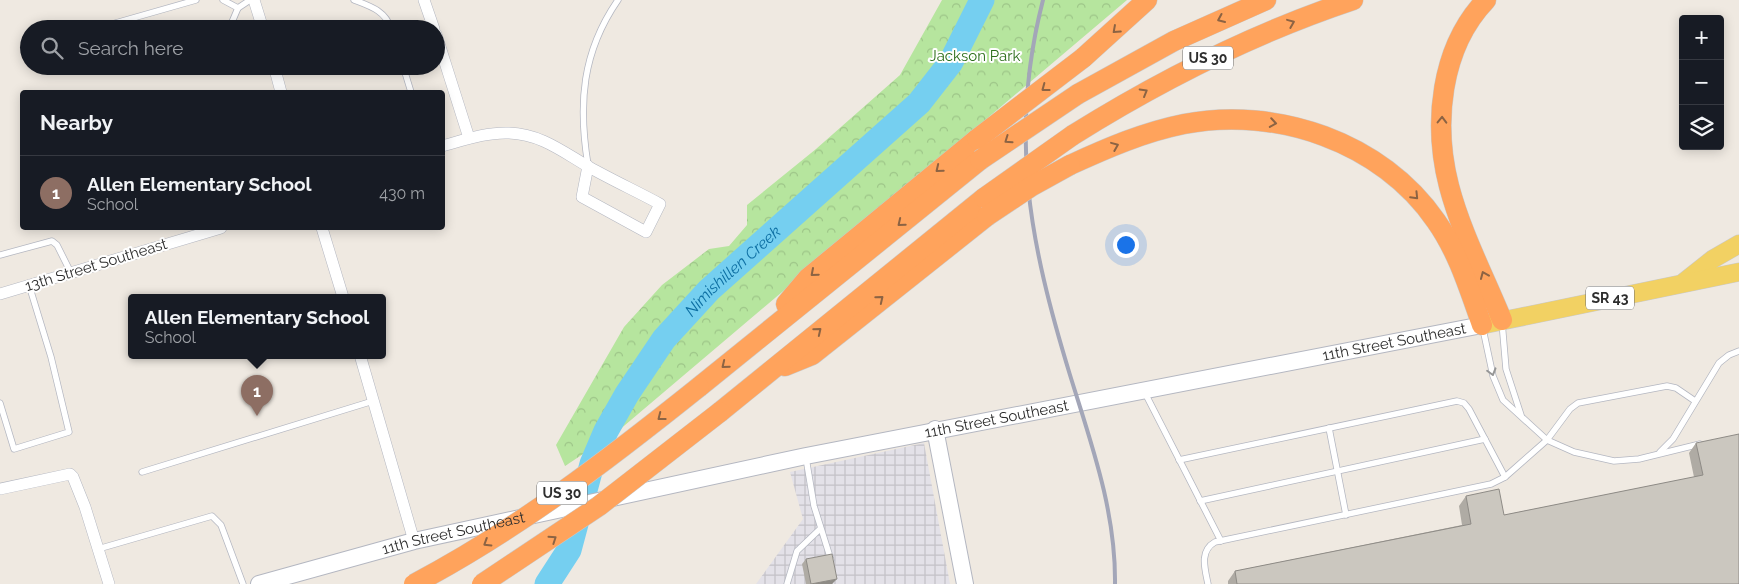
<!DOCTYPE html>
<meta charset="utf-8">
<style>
:root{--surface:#171b24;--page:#20242c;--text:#f1f3f6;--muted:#9ea1a6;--line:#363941;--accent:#0b8043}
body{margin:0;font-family:Raleway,sans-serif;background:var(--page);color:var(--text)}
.controls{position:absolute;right:15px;top:15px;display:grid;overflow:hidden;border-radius:5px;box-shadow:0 2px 12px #0003}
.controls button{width:45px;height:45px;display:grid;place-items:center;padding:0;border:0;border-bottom:1px solid var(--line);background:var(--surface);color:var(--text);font:25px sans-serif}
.you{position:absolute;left:1125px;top:244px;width:18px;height:18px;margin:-12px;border:4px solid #fff;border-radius:50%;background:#1a73e8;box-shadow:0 0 0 8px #1a73e833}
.badge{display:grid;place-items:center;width:32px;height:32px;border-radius:50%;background:var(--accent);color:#fff;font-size:16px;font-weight:700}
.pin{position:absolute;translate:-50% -41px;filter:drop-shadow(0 1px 2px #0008)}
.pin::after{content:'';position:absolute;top:26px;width:18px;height:15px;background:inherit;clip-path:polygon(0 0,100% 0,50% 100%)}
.popup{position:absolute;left:128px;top:294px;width:258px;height:65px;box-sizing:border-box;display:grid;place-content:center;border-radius:5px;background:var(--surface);filter:drop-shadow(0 1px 4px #0005);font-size:16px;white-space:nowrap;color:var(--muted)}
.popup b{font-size:19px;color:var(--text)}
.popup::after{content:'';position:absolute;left:50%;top:100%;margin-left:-10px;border:10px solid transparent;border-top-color:var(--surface)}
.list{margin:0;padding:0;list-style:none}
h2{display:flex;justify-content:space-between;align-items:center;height:65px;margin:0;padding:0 20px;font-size:21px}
h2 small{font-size:16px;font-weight:400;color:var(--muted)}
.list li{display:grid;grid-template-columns:32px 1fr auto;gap:15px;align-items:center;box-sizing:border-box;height:75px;padding:0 20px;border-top:1px solid var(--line)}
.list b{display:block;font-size:19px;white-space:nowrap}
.list p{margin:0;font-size:16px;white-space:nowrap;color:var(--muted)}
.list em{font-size:16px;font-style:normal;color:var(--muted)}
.icon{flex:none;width:28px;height:28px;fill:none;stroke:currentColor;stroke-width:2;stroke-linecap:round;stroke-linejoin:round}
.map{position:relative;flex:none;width:1739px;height:584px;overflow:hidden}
.search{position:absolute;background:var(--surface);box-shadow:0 2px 12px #0003;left:20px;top:20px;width:425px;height:55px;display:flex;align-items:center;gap:12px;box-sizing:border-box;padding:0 18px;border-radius:28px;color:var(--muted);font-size:19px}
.panel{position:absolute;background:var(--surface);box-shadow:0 2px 12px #0003;left:20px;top:90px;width:425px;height:140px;border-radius:5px}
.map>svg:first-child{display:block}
.industrial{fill:url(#industrial-grid)}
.park{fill:url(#park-crowns)}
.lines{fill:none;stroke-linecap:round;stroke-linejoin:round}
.river{stroke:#75cff0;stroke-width:25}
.lane-casing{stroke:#b4b7c1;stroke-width:7}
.street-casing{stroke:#b4b7c1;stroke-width:12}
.secondary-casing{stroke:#b4b7c1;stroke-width:18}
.primary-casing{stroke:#c9c9c9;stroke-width:19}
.highway-casing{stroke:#c9c9c9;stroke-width:21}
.lane{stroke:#fff;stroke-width:5.5}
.street{stroke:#fff;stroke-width:11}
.secondary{stroke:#fff;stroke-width:16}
.primary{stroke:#f2d163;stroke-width:18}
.highway{stroke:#ffa35c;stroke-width:20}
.rail{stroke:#a3a6b8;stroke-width:4}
.highway-bridge-casing{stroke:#c9c9c9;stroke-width:21;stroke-linecap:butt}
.highway-bridge{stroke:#ffa35c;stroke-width:20}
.wall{fill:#afaba4}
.shaded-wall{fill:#8e8b86}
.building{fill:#cbc7bf;stroke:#8e8b86}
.oneway{stroke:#8c6343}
.oneway2{stroke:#969696}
.labels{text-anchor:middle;stroke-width:4;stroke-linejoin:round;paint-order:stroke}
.shield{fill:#fff;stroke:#6d6d6d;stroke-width:1}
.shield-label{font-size:14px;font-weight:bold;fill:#2e2e2e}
.park-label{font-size:15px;fill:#2c6e1b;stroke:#fff}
.street-label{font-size:15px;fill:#2e2e2e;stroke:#fff}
.water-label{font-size:16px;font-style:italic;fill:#0d6fa3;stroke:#fff}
</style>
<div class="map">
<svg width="1739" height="584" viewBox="0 0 1739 584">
<defs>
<pattern id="industrial-grid" width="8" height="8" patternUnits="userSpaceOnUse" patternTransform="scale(1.25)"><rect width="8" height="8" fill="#e3e1e8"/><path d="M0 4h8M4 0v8" fill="none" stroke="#c3c1c7"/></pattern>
<pattern id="park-crowns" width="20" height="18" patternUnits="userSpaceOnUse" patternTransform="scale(1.25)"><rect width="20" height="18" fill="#b6e59e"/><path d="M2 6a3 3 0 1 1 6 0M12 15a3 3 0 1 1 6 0" fill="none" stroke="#9dc588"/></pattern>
</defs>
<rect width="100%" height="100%" fill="#efe9e1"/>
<path class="industrial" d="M924,443L950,584H756L803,519L790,472Z"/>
<path class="park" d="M942,0H1127L618,431L565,466L556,445L624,327L662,285L709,249L729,246L747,225V205L816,149L900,75Z"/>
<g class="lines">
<path class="river" id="s1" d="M547,584L569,550L592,464L606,431L627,394L664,339L709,290L919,103L951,62L982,0"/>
<g class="lane-casing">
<g id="lane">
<path d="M223,0L238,8"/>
<path d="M354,0C370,6 386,11 391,29"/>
<path d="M98,28L196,0"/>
<path d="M229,29L238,8L250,0"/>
<path d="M403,66L411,92"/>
<path d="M588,165C578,104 582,52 618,0"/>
<path d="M0,255L52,241L57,245L71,273"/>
<path d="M1502,322L1506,369L1521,415"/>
<path d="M1483,329L1493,376L1503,400L1547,440L1574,452L1614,461L1639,459L1700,444"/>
<path d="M1144,391L1221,541"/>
<path d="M0,403L14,449L69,432L51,357L29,285"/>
<path d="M1329,428L1346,515"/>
<path d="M1660,452L1673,439L1719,363L1729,355L1739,351"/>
<path d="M806,458L814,506L831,560"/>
<path d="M1179,460L1457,401L1464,403L1469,409L1505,477"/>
<path d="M142,472L373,401"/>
<path d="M1200,501L1485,439"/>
<path d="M98,549L212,516L221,525L243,584"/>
<path d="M787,584L797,551L820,529"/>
<path d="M1208,584C1205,569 1199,551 1215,542L1491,484L1505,477L1547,440L1570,409L1578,403L1667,386L1676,388L1695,401"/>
</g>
</g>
<g class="street-casing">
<g id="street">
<path d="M254,0L263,29"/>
<path d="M424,0L434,29"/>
<path d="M436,34L469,138"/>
<path d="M274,66L281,92"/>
<path d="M442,146C464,140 487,132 509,133C541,134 563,152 589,167C612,180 636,191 660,204L646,232L582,197L588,166"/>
<path d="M322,228L343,297"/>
<path d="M0,294L221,228"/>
<path d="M360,355L414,541"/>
<path d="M0,489L70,474L73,477L85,507L109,584"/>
</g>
</g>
<g class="secondary-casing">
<g id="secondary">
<path d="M935,429L965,584"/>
<path id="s2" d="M259,584L414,541L806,456L1482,325"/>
</g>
</g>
<g class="primary-casing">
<g id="primary">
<path d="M1684,282L1713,259L1739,244"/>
<path d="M1482,325L1739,272"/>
</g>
</g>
<g class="highway-casing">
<g id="highway">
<path d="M1486,0C1440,48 1433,124 1449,186C1461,232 1484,276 1502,320"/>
<path d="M1083,58L1147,0"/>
<path d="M1078,94L1174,41L1266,0"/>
<path d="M1073,135C1161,80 1254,33 1353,0"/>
<path d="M1070,165C1107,148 1144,132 1184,124C1276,106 1382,142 1436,221C1458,252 1469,289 1482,325"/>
<path d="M786,304L808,278L977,139"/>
<path d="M785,366L812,355L987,216"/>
<path d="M699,387L980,160"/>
<path d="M720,412L984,198"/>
</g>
</g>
<use href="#lane" class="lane"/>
<use href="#street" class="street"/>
<use href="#secondary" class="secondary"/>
<use href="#primary" class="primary"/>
<use href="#highway" class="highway"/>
<path class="rail" d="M1043,0C1008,136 1030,244 1070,375C1091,443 1116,511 1115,584"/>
<g class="highway-bridge-casing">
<g id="highway-bridge">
<path d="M977,139L1083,58"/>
<path d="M980,160L1078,94"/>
<path d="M984,198L1073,135"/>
<path d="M987,216L1032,186L1070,165"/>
<path d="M414,584C517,530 609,459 699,387"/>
<path d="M482,584L599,506L720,412"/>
</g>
</g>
<use href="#highway-bridge" class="highway-bridge"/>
</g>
<g class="wall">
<path d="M1696,443L1739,584H1228V581L1235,571L1462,525L1459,506L1466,496L1504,515L1694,477L1689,453Z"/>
<path d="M806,559L833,584H806L802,564Z"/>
</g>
<path class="shaded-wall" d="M837,579L832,584H811Z"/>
<g class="building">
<path d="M1739,434V584H1237L1235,571L1471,524L1466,496L1499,489L1504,515L1703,475L1696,443Z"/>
<path d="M832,554L837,579L811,584L806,559Z"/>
</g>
<defs><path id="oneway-chevron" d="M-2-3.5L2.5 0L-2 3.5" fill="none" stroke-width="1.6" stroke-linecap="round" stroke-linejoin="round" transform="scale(1.25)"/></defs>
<g class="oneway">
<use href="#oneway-chevron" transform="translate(1221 19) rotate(156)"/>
<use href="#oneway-chevron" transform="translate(1291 23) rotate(-22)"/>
<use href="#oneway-chevron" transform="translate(1116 30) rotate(138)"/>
<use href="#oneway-chevron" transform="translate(1045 88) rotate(143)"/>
<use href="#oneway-chevron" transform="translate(1144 92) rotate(-30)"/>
<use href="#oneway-chevron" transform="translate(1442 120) rotate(-89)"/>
<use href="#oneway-chevron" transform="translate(1273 123) rotate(9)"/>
<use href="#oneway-chevron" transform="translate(1008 140) rotate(145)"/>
<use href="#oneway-chevron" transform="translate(1115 146) rotate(-22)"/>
<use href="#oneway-chevron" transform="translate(939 169) rotate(141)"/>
<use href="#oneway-chevron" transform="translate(1415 196) rotate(46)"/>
<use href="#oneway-chevron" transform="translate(901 223) rotate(141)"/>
<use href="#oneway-chevron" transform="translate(814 273) rotate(139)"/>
<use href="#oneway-chevron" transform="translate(1484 275) rotate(-113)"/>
<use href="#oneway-chevron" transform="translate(880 299) rotate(-39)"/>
<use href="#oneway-chevron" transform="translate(818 331) rotate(-39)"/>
<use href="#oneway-chevron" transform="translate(725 365) rotate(141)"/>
<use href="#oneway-chevron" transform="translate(661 417) rotate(142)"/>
<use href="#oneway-chevron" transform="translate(553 539) rotate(-34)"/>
<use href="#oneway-chevron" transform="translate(487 543) rotate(148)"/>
</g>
<use class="oneway2" href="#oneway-chevron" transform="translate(1492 372) rotate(74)"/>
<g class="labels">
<g class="shield">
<rect x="1183" y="46.5" width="50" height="23" rx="4"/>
<rect x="1586" y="286.5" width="48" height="23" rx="4"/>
<rect x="537" y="481.5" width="50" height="23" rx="4"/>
</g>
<g class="shield-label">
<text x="1208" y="63">US 30</text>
<text x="1610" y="303">SR 43</text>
<text x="562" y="498">US 30</text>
</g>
<g class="park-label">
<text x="975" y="61">Jackson Park</text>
</g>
<g class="street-label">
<text transform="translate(96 265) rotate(-17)" y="5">13th Street Southeast</text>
<text dy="5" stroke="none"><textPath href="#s2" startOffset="1161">11th Street Southeast</textPath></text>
<text dy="5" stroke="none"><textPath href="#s2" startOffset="756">11th Street Southeast</textPath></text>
<text dy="5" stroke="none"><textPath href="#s2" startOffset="201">11th Street Southeast</textPath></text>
</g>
<g class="water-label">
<text dy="6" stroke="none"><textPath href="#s1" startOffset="371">Nimishillen Creek</textPath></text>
</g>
</g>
</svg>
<div class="controls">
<button>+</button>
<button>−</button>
<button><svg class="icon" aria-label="layers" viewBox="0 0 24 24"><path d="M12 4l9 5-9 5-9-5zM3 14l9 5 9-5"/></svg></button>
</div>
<div class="you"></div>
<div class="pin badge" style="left:257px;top:416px;background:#8d6e63">1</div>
<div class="popup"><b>Allen Elementary School</b>School</div>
<div class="search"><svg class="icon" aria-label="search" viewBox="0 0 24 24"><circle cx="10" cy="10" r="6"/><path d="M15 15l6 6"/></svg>Search here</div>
<section class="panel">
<h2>Nearby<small></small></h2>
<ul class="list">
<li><span class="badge" style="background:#8d6e63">1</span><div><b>Allen Elementary School</b><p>School</p></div><em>430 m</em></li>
</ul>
</section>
</div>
